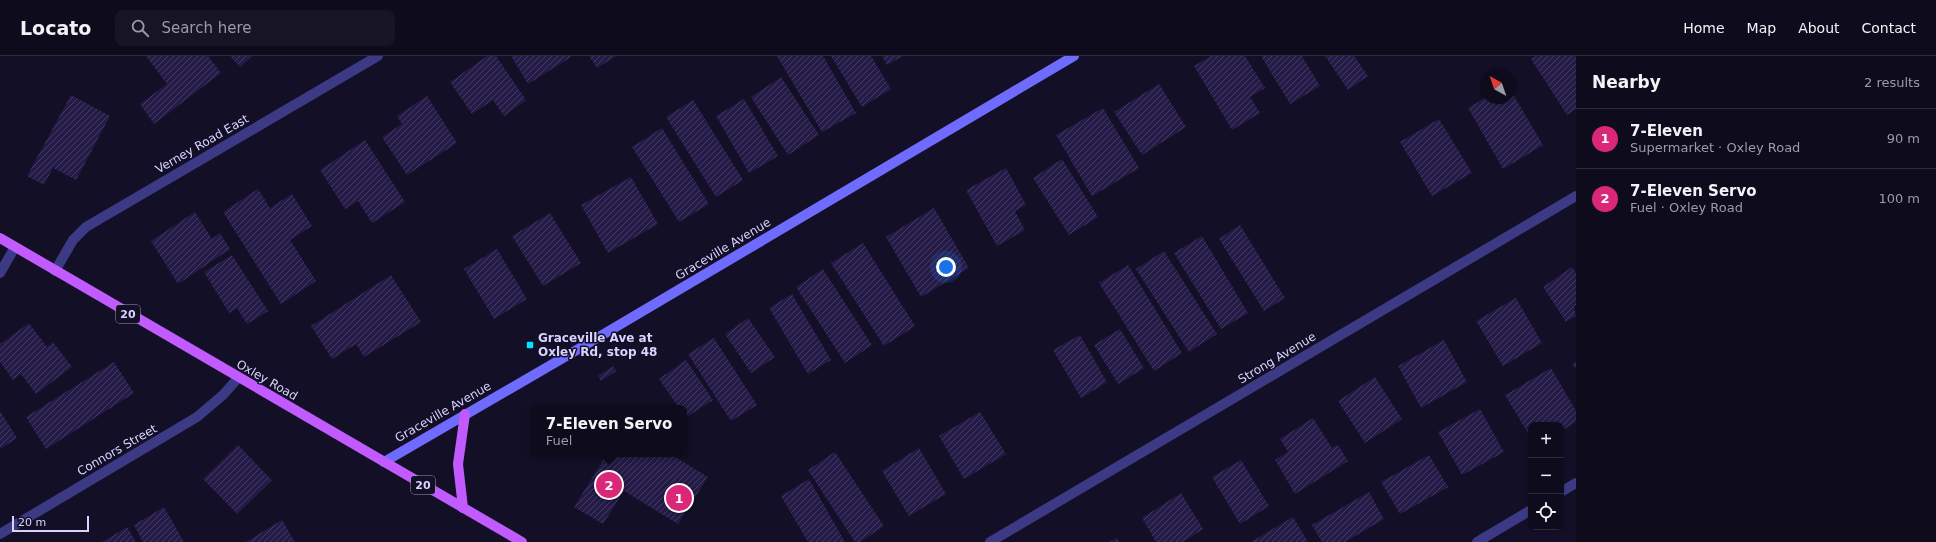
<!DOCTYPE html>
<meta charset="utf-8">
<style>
:root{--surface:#0e0b1c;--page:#171425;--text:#f1f3f6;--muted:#9b9ba3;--line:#2e2b3b;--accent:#db2777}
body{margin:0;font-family:"DejaVu Sans",sans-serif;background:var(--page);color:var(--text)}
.controls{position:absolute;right:12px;bottom:12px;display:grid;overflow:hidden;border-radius:8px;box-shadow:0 1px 3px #0004}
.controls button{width:36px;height:36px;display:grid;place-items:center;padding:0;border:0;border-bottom:1px solid var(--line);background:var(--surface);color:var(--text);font:20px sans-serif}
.compass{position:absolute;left:1480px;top:12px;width:36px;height:36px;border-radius:50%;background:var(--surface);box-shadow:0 1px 3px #0004;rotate:320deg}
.scale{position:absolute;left:12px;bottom:10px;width:77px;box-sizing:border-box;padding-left:4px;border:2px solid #d9d4ff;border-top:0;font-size:11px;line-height:14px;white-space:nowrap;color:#d9d4ff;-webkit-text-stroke:3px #130f26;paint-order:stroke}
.you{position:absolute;left:946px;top:211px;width:14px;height:14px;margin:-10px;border:3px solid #fff;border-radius:50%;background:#1a73e8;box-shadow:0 0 0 6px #1a73e833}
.badge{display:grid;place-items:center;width:26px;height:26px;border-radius:50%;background:var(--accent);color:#fff;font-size:13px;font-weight:700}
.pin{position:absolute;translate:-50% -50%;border:2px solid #fff;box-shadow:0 1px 4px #0006}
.popup{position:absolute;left:531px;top:349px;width:156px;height:52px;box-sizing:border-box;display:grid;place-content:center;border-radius:8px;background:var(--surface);filter:drop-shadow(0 1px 3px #0005);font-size:13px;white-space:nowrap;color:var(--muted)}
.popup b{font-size:15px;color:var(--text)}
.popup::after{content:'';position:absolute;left:50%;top:100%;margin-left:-8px;border:8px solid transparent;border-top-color:var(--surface)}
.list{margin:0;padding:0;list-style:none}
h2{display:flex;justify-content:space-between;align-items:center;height:52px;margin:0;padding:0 16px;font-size:17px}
h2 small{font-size:13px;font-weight:400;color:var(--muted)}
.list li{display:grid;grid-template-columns:26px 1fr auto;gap:12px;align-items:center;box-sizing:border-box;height:60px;padding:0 16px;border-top:1px solid var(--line)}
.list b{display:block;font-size:15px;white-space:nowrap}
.list p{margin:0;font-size:13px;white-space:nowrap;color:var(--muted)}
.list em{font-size:13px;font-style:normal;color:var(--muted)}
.icon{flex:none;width:22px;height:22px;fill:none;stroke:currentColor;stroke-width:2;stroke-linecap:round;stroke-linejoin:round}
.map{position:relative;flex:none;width:1576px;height:486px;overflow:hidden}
header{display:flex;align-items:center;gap:24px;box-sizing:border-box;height:56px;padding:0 20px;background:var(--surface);border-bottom:1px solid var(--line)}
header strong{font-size:19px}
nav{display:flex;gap:22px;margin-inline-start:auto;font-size:14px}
.search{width:280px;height:36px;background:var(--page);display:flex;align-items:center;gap:10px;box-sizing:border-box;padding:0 14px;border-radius:8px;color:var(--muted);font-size:15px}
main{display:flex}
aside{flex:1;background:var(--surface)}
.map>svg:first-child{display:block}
.building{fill:url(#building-hatch)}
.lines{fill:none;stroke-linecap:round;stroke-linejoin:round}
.street{stroke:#3d3a85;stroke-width:10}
.secondary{stroke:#6f6bff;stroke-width:10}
.primary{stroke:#c25bff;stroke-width:10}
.poi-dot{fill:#00e5ff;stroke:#130f26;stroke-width:1.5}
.labels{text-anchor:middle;stroke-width:3;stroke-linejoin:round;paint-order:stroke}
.shield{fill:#130f26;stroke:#9e99be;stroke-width:1}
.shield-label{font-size:11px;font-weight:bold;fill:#d9d4ff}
.street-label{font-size:12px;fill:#d9d4ff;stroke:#130f26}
.poi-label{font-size:12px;font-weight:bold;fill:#d9d4ff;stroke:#130f26;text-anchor:start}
</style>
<header>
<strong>Locato</strong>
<div class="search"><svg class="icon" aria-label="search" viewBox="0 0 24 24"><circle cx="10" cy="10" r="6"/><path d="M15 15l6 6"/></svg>Search here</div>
<nav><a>Home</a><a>Map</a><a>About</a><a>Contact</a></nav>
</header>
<main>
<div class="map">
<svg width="1576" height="486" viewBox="0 0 1576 486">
<defs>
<pattern id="building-hatch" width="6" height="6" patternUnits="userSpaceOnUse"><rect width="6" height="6" fill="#241b47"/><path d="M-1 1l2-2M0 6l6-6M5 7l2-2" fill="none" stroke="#433b63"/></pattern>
</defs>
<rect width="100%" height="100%" fill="#130f26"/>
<g class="building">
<path d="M146,0H208L221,17L154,68L140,48L167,28Z"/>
<path d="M230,0H252L240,11Z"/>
<path d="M487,0H496L526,44L504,60L493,44L472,58L450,26Z"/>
<path d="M511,0H570L571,1L528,28Z"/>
<path d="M589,0H616L597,12Z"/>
<path d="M777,0H823L856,57L822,76Z"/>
<path d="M831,0H871L891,33L862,51Z"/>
<path d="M882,0H903L887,9Z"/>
<path d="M1211,0H1245L1265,32L1250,41L1260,57L1232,74L1194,10Z"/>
<path d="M1261,0H1302L1320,30L1290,48Z"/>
<path d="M1325,0H1354L1368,20L1348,34Z"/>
<path d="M1536,0H1576V53L1567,59L1531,3Z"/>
<path d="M781,21L819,79L788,99L751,41Z"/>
<path d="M1159,28L1186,71L1142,99L1114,56Z"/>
<path d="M1510,33L1543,89L1503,113L1468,52L1485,42H1510Z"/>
<path d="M71,39L110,60L76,124L53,112L44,129L27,120Z"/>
<path d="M427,40L457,87L407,119L382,81L402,68L397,60Z"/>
<path d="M744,43L778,100L749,117L716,60Z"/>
<path d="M693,44L743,124L716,141L666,61Z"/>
<path d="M1103,52L1139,112L1092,140L1056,79Z"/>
<path d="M1439,63L1472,117L1432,140L1400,86Z"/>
<path d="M662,72L709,148L679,166L632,91Z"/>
<path d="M365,84L405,146L372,167L358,145L345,153L320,114Z"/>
<path d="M1062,103L1098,161L1069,179L1033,122Z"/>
<path d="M1006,112L1026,149L1015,155L1025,174L997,190L966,134Z"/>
<path d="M631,121L658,168L608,197L581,149Z"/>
<path d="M258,133L270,152L292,138L312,170L290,184L316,225L281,248L223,156Z"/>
<path d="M934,152L969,212L921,241L886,181Z"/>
<path d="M195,156L212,183L220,177L230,193L178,228L151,185Z"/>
<path d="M550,157L581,207L543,230L512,180Z"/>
<path d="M1240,169L1285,242L1264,255L1219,183Z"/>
<path d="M1202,180L1248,257L1221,273L1174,197Z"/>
<path d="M863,187L915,270L884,290L831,207Z"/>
<path d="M497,193L527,243L494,263L464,213Z"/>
<path d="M1164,195L1217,278L1189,296L1136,213Z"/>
<path d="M232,199L268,255L247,268L237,252L229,257L204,216Z"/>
<path d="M1128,209L1182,297L1154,315L1099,227Z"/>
<path d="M1572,211L1576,217V249L1574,250L1576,260L1566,266L1543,231Z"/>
<path d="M823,213L872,289L845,307L796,231Z"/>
<path d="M391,219L421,266L364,301L356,288L332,303L311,270Z"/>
<path d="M792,238L831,304L808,318L769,252Z"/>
<path d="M1516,242L1542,287L1503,310L1476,265Z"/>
<path d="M748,262L775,301L751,317L725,278Z"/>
<path d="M29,267L47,291L53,286L72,311L36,338L21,318L13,324L0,306V288Z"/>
<path d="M1120,273L1144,312L1118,328L1094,289Z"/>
<path d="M1080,279L1107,326L1081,342L1053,294Z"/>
<path d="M714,282L757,349L731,365L688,298Z"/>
<path d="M1444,284L1467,326L1421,352L1398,310Z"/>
<path d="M686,304L713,344L685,362L684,352H679L659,323Z"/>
<path d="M1576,305V313L1572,308Z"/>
<path d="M114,306L134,337L46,393L26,361Z"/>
<path d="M613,310L616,315L601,325L598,320Z"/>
<path d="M1551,312L1576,355V366L1561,375V369H1531V382L1505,339Z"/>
<path d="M1375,321L1402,363L1365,387L1338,345Z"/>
<path d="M1480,353L1504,396L1462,419L1438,376Z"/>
<path d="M0,355L17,382L0,393Z"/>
<path d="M980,356L1006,398L964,423L939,380Z"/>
<path d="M1313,362L1332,392L1338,389L1348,405L1295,438L1275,404L1288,396L1280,383Z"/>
<path d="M238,389L272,424L237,458L203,423Z"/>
<path d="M919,392L946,438L909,460L882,415Z"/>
<path d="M835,396L884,470L860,486H855L808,414Z"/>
<path d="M607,398H670L708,421L678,468L624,435L603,468L574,451Z"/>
<path d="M1429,399L1448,431L1400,458L1381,426Z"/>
<path d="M1241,404L1269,450L1240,468L1212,421Z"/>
<path d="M809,423L845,486H808L781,440Z"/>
<path d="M1369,436L1384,463L1345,486H1322L1312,469Z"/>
<path d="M1181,437L1203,473L1183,486H1156L1142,462Z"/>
<path d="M164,451L184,486H143L134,469Z"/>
<path d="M1293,461L1308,486H1251Z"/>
<path d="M282,464L295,486H246Z"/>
<path d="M127,471L136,486H102Z"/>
<path d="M1117,482L1119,486H1109Z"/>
</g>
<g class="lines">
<g class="street">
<path d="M55,215L73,184L86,171L378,0"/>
<path d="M0,217L15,191"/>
<path d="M1561,436L1576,427"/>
<path d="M0,478L197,361L223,339L238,322"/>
<path d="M990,486L1576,140"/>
<path d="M1477,486L1531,454"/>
</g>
<path class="secondary" d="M384,406L587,288L1074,0"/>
<g class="primary">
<path d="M0,182L522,486"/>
<path d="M463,452L458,408L465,358"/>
</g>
</g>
<rect class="poi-dot" x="526" y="285" width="8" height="8" rx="2"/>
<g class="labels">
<g class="shield">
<rect x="116" y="249" width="24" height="18" rx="3"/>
<rect x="411" y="420" width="24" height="18" rx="3"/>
</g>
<g class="shield-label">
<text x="128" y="262">20</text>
<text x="423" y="433">20</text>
</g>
<g class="street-label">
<text transform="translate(202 88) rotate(-30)" y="4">Verney Road East</text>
<text transform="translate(723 193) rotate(-31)" y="4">Graceville Avenue</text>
<text transform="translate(1277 302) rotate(-31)" y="4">Strong Avenue</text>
<text transform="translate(267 324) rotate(30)" y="4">Oxley Road</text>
<text transform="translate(443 356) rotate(-30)" y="4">Graceville Avenue</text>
<text transform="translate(117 394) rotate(-30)" y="4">Connors Street</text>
</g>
<g class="poi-label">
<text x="538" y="286">Graceville Ave at<tspan x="538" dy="14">Oxley Rd, stop 48</tspan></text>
</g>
</g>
</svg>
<div class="controls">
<button>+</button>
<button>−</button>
<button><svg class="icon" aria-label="locate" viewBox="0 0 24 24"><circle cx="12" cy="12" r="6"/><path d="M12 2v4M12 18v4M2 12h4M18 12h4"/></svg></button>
</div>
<svg class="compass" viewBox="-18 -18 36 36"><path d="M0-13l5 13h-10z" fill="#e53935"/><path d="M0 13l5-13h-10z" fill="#9b9ba3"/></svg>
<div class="scale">20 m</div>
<div class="you"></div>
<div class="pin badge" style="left:679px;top:442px">1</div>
<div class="pin badge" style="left:609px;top:429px">2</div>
<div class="popup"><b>7-Eleven Servo</b>Fuel</div>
</div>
<aside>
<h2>Nearby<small>2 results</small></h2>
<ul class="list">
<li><span class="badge">1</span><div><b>7-Eleven</b><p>Supermarket · Oxley Road</p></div><em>90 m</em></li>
<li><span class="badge">2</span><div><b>7-Eleven Servo</b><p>Fuel · Oxley Road</p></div><em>100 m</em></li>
</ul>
</aside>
</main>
